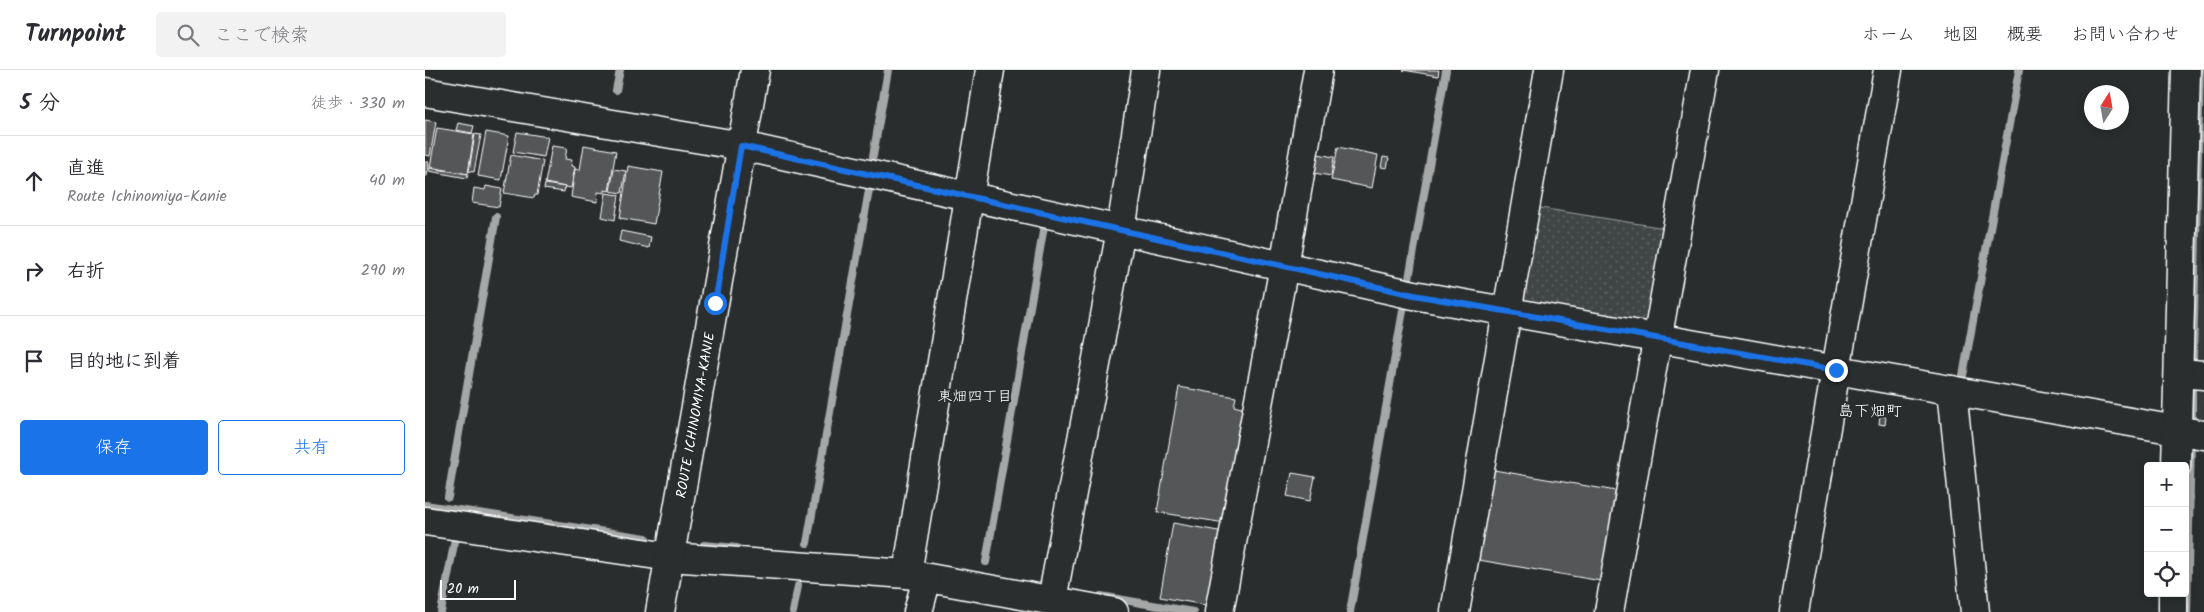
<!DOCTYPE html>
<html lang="ja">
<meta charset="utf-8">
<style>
:root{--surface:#fff;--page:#f2f2f3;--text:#2b2b33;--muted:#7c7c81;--line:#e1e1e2;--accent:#1a73e8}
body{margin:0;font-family:Kalam,"Klee One",sans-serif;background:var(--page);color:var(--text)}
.controls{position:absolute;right:15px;bottom:15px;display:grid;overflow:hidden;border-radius:5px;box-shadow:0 2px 8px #0003}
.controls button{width:45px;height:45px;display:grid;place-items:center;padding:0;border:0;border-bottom:1px solid var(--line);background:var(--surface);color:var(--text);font:25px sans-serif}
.compass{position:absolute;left:1659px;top:15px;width:45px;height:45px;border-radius:50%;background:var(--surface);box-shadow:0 2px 8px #0003;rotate:11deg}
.scale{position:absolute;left:15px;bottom:12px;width:76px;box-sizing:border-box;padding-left:5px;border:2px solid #fff;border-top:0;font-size:14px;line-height:18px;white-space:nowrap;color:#fff;-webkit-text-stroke:4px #2a2d2e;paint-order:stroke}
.stop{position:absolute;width:15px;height:15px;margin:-11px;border:4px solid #1a73e8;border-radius:50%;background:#fff}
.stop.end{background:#1a73e8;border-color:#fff;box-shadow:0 1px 5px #0008}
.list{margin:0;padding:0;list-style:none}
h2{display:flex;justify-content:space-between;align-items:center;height:65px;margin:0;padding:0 20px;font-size:21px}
h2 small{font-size:16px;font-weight:400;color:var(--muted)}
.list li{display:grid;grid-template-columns:32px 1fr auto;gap:15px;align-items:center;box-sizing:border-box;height:90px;padding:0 20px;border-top:1px solid var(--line)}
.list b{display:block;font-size:19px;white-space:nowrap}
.list p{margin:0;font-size:16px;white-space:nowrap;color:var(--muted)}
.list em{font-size:16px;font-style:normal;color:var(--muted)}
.actions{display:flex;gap:10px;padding:15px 20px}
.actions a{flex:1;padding:11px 0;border:1px solid var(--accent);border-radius:5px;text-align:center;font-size:18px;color:var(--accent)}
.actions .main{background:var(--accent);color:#fff}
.icon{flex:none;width:28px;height:28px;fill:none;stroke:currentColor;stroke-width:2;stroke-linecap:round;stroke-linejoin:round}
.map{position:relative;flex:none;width:1779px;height:542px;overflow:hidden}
header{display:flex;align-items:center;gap:30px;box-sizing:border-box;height:70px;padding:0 25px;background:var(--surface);border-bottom:1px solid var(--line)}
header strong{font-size:24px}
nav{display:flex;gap:28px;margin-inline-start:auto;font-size:18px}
.search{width:350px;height:45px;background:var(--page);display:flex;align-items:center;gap:12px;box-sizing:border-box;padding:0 18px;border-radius:5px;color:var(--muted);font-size:19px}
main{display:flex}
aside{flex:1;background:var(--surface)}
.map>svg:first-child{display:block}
.built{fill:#373a3b}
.grass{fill:url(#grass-dots);stroke:#a0a2a2}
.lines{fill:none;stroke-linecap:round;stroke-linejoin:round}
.stream{stroke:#a6a7a7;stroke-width:8}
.building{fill:#555758;stroke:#fff}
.minor-casing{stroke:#fff;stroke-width:31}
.major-casing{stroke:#fff;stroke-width:31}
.minor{stroke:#2a2d2e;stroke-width:28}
.major{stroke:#2a2d2e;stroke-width:28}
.route{stroke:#1a73e8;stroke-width:6}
.labels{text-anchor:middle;stroke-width:4.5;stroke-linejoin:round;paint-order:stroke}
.street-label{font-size:14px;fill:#fff;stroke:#2a2d2e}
.neighbourhood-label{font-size:15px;fill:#fff;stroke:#2a2d2e}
.quarter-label{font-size:16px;fill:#fff;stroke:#2a2d2e}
</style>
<header>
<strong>Turnpoint</strong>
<div class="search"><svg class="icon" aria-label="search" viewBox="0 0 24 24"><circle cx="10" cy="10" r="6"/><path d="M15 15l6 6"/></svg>ここで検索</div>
<nav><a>ホーム</a><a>地図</a><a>概要</a><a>お問い合わせ</a></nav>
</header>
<main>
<aside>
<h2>5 分<small>徒歩 · 330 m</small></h2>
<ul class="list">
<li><svg class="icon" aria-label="ahead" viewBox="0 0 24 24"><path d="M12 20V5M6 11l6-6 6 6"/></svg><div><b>直進</b><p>Route Ichinomiya-Kanie</p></div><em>40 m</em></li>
<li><svg class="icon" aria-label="right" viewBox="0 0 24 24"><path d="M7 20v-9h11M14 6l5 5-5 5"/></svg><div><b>右折</b></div><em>290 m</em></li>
<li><svg class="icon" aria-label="arrive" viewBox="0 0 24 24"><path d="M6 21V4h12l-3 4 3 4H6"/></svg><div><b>目的地に到着</b></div></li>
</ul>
<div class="actions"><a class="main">保存</a><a>共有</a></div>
</aside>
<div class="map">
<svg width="1779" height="542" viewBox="0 0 1779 542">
<defs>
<pattern id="grass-dots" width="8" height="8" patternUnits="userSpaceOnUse" patternTransform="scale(1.25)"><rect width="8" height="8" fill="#414445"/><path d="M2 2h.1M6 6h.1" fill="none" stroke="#5e6061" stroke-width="1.8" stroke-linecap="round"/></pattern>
</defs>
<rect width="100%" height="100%" fill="#2a2d2e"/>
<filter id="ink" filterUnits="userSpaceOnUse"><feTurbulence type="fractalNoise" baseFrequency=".02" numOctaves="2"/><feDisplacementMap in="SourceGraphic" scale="10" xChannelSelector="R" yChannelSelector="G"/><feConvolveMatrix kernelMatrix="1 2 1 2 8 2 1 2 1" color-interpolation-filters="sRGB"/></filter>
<g filter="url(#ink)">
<path class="built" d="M1776,113H1779V351L1769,349Z"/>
<path class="grass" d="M1109,137L1246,159L1221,259L1101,236L1093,225Z"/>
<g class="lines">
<g class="stream">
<path d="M191,20L195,0"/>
<path d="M448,86L463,0"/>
<path d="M983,214L1021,0"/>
<path d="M1768,288L1775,0"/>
<path d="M1537,311L1594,0"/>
<path d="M1767,355V321"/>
<path d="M23,427L71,147"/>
<path d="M0,435L221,468"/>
<path d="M382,473L444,120"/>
<path d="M279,475L312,478"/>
<path d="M561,492L619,156"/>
<path d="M676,526L768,542"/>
<path d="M16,542L30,469"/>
<path d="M368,542L373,516"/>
<path d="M925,542L979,235"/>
<path d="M1762,542L1766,371"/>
</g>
</g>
<g class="building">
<path d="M978,0H1014L1013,6Z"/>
<path d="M0,50L11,52L5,86L0,85Z"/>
<path d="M33,53L49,56L47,63L31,60Z"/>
<path d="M12,58L49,64L43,104L5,97Z"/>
<path d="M61,62L84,66L76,110L53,106Z"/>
<path d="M92,62L123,67L119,87L88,82Z"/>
<path d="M50,64L56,65L49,102L44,101Z"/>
<path d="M159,75L191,81L184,121L180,120V123L173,122L172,132L146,127L150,99L155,100Z"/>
<path d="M127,76L142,78L140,89L147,90L146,96L150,97L146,118L120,113Z"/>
<path d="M913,77L953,85L947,118L906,110Z"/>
<path d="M893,84L909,87L906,106L889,103Z"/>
<path d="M86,85L118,91L112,125H110L109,128L79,123Z"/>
<path d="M958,87L964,88L962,98L956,97Z"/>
<path d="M0,92H4L2,106H0Z"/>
<path d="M203,96L238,102L229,154L195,148Z"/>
<path d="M4,98L43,104L42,108L4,101Z"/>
<path d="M189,99L201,101L197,123L185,121Z"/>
<path d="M120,114L140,117L139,122L119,119Z"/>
<path d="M61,116L77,119L74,137L47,133L49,118L60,120Z"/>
<path d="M181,123L194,125L190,150L177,147Z"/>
<path d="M196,161L226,167L224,178L194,171Z"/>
<path d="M754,317L811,327L809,336L820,339L800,453L732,442Z"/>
<path d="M1455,345L1461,347L1460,355L1454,354Z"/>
<path d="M1063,399L1197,422L1182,512L1048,489Z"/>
<path d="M867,403L890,407L885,431L862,426Z"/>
<path d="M748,453L799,462L786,536L735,527Z"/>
</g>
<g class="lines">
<g class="minor-casing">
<g id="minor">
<path d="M0,22L317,76L989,225L1779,365"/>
<path d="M1754,303L1779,305"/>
<path d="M1527,320L1550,542"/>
<path d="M1751,396L1761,0"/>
<path d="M0,451L245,487L482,504L689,542"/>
<path d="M482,504L565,0"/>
<path d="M627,530L696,160L721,0"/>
<path d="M493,542L502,508"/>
<path d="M794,542L859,196L893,0"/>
<path d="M1030,542L1124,0"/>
<path d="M1184,542L1280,0"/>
<path d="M1369,542L1463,0"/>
<path d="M1748,542V523"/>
</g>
</g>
<g class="major-casing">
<path id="major" d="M235,542L330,0"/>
</g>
<use href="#minor" class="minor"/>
<use href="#major" class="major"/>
</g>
</g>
<g class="lines" filter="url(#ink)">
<path class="route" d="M290,233L316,76L989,225L1411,300"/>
</g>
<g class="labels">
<g class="street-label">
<text transform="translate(270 345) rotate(-80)" y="5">ROUTE ICHINOMIYA-KANIE</text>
</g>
<g class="neighbourhood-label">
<text x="550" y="331">東畑四丁目</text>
</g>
<g class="quarter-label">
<text x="1445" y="346">島下畑町</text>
</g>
</g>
</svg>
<div class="controls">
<button>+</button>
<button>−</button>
<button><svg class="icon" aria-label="locate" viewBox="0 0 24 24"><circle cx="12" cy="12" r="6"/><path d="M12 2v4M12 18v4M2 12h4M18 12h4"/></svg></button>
</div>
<svg class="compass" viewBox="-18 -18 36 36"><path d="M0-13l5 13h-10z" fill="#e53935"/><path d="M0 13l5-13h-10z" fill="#7c7c81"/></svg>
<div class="scale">20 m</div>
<div class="stop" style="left:290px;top:233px"></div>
<div class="stop end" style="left:1411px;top:300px"></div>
</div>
</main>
